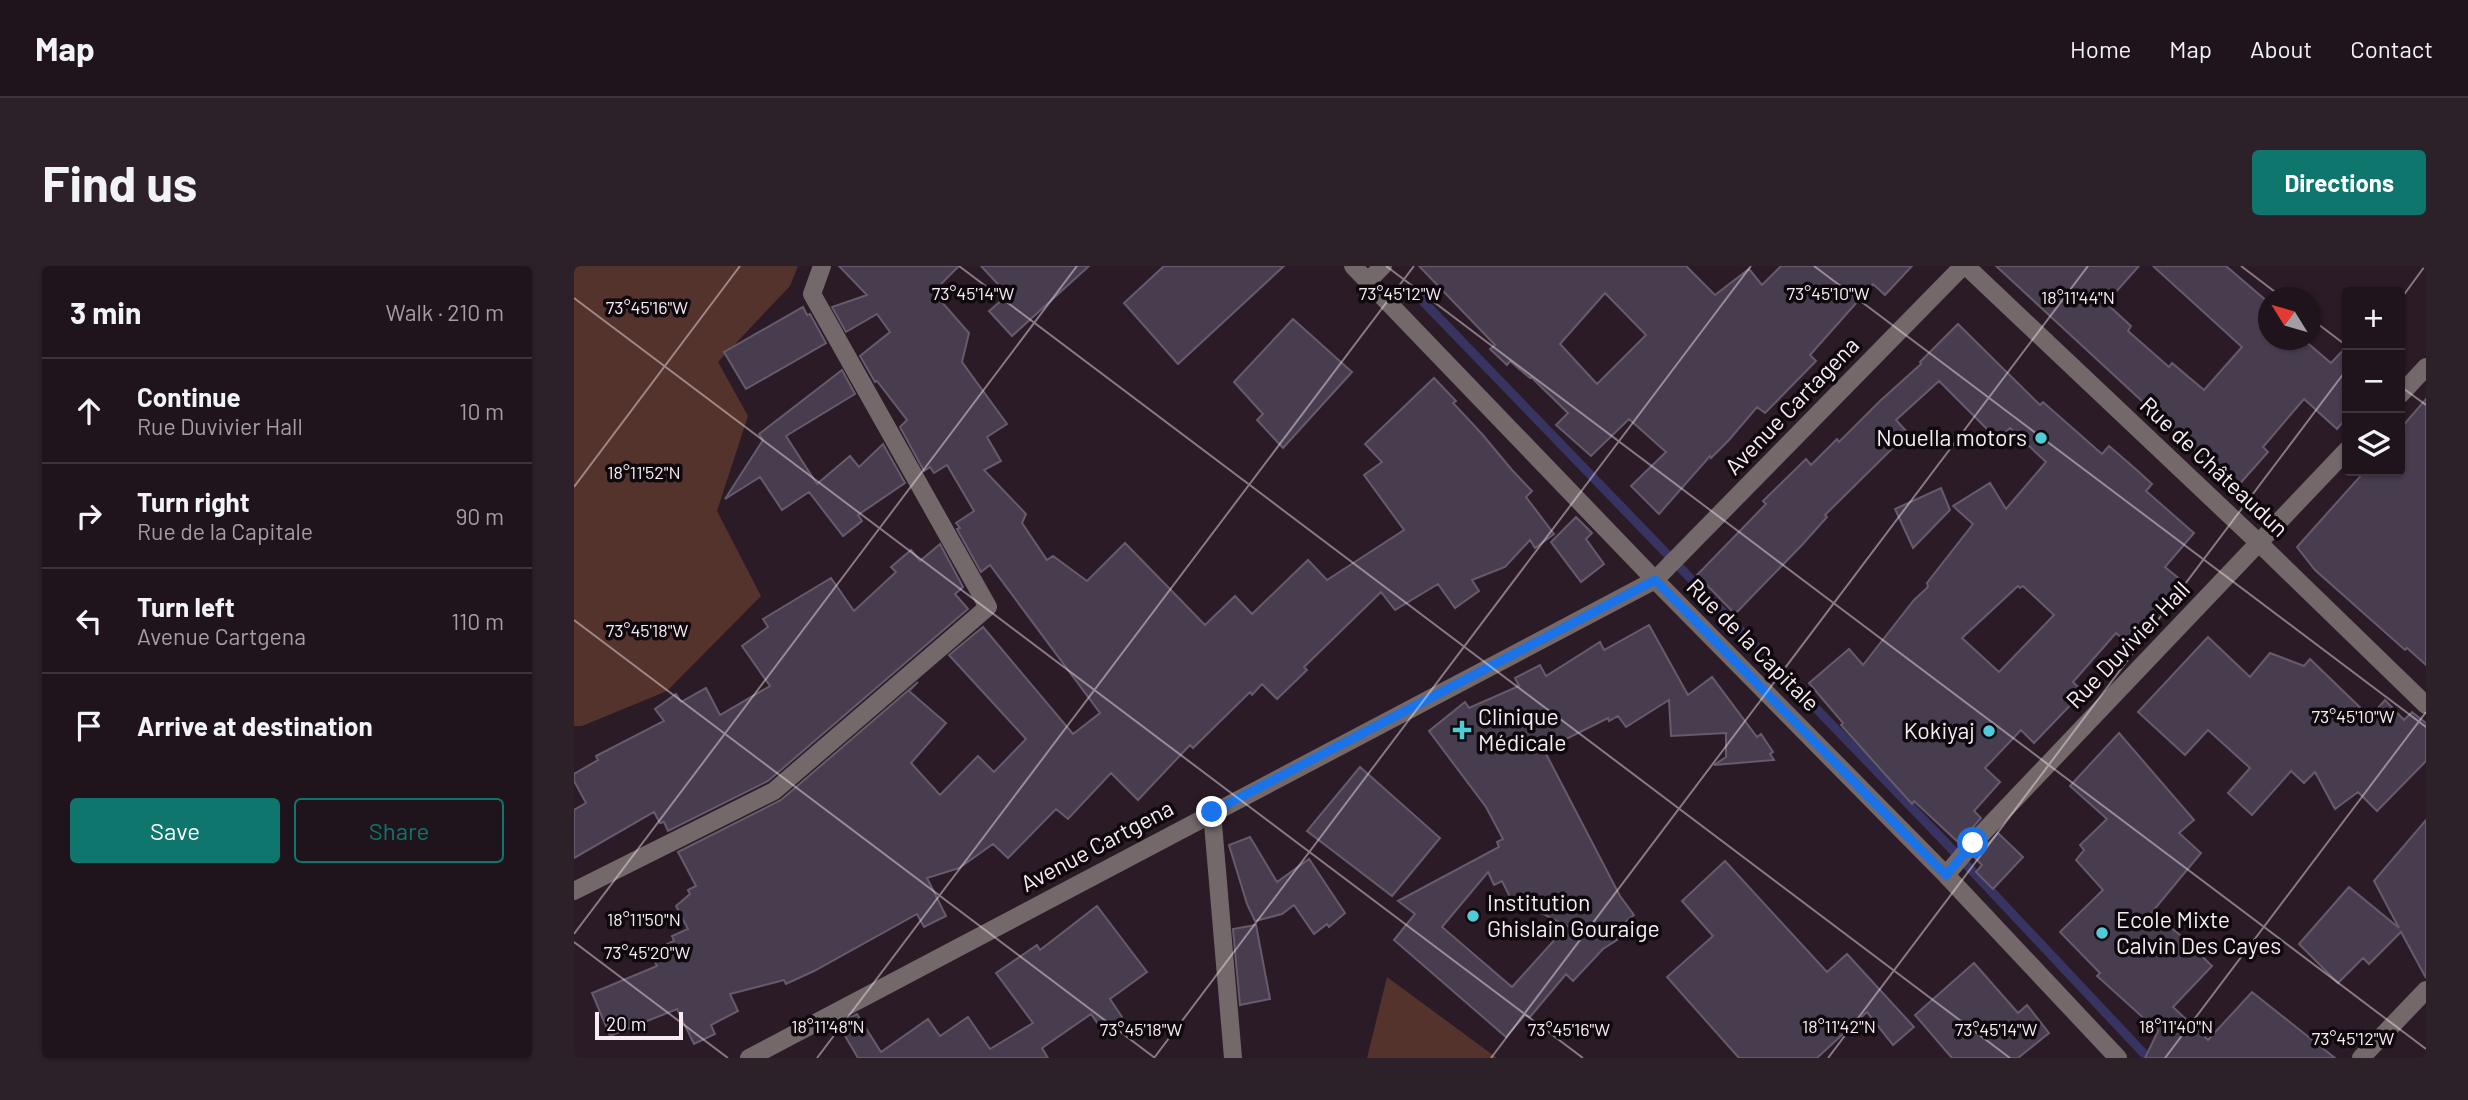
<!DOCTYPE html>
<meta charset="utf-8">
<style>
body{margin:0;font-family:Barlow,sans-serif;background:#2d2129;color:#f1f3f6}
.controls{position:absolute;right:21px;top:21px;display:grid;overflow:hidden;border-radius:7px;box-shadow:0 2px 5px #0004}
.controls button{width:63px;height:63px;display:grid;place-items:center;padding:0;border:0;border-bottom:2px solid #3d333b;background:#20141c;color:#f1f3f6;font:35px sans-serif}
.compass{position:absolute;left:1684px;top:21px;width:63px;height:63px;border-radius:50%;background:#20141c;box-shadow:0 2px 5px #0004;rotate:307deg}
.scale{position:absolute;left:21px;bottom:18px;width:88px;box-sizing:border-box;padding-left:7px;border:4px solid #f8ecf4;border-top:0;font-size:19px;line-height:24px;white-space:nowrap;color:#f8ecf4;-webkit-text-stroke:5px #0f080d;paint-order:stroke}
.stop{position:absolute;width:21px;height:21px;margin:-16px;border:5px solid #1a73e8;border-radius:50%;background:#fff}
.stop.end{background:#1a73e8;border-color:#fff;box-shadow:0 2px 7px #0008}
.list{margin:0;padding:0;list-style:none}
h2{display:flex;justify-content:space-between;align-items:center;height:91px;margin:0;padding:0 28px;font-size:30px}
h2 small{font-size:23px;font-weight:400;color:#a29ea3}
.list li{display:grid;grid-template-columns:46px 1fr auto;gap:21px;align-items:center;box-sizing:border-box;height:105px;padding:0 28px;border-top:2px solid #3d333b}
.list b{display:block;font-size:26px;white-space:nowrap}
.list p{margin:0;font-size:23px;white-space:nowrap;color:#a29ea3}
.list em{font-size:23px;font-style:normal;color:#a29ea3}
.actions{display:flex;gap:14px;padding:21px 28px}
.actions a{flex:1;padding:16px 0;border:2px solid #0f766e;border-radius:7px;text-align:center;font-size:24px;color:#0f766e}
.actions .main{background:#0f766e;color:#fff}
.icon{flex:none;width:38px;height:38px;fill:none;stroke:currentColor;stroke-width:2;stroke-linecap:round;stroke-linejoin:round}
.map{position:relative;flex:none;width:1852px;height:792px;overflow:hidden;border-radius:7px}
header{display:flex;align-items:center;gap:42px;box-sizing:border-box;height:98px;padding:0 35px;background:#20141c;border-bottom:2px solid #3d333b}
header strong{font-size:33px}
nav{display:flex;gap:38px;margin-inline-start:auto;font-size:24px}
.intro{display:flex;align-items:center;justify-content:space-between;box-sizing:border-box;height:168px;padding:0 42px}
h1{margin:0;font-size:49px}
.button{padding:18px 32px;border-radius:7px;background:#0f766e;color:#fff;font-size:24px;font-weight:700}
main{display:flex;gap:42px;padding:0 42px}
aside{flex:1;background:#20141c;border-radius:7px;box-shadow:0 2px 5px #0004}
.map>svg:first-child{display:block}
</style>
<header>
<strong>Map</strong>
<nav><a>Home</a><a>Map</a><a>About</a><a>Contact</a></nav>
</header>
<div class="intro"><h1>Find us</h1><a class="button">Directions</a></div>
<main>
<aside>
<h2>3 min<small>Walk · 210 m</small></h2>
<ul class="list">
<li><svg class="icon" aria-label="ahead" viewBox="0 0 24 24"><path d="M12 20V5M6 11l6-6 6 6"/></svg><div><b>Continue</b><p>Rue Duvivier Hall</p></div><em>10 m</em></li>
<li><svg class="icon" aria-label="right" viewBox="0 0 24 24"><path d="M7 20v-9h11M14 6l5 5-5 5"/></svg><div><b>Turn right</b><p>Rue de la Capitale</p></div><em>90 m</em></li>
<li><svg class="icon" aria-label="left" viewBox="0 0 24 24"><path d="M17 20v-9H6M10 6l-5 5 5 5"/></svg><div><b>Turn left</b><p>Avenue Cartgena</p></div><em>110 m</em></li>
<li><svg class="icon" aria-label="arrive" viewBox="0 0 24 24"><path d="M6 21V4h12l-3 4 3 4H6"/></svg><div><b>Arrive at destination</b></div></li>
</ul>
<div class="actions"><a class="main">Save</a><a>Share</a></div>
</aside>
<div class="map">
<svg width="1852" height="792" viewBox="0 0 1852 792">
<rect width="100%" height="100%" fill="#2b1b26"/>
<!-- green -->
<path fill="#54332d" d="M 0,0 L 224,0 L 216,20 L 144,96 L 174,150 L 143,245 L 187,330 L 93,425 L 8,460 L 0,460 Z
M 813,711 L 923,792 L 793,792 Z"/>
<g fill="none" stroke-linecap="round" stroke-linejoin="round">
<!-- stream -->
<path stroke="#383461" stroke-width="9" d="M 840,26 L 1371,576 L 1574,792"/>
</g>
<!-- building -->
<path fill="#473d4e" stroke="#665b6d" stroke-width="2" fill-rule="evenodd" d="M 265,0 L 385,0 L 359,26 L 395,67 L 388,96 L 433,158 L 413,171 L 427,195 L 410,204 L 452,248 L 448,257 L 473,294 L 479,290 L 513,315 L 551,277 L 631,359 L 661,330 L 678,348 L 734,294 L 753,314 L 830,264 L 790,209 L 808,196 L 791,178 L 860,112 L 882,135 L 879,137 L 908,168 L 938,204 L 958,225 L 952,231 L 980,268 L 961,282 L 956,274 L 931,301 L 898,314 L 905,325 L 881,342 L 864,318 L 821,344 L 807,326 L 730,401 L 733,404 L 703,433 L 688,418 L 678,429 L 676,426 L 619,482 L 616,479 L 564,534 L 537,507 L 494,553 L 482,543 L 434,592 L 419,578 L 385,602 L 353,612 L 372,650 L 350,661 L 343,648 L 240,705 L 212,718 L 210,714 L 156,728 L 164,745 L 137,759 L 141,768 L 120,778 L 103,743 L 36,770 L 18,727 L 83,700 L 76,686 L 100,675 L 98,670 L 114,663 L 102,640 L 116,628 L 114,624 L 122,620 L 104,586 L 207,534 L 344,416 L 335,425 L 372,457 L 337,497 L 366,529 L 404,490 L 420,506 L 452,473 L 375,389 L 409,361 L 499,468 L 526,447 L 416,299 L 407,306 L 383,263 L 386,262 L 382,257 L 400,245 L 373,199 L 360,207 L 356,201 L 350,205 L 326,161 L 333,154 L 303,115 L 301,116 L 286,90 L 316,66 L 303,48 L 272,66 L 258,41 L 293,29 Z
M 407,0 L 515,0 L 438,70 L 415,45 L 434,29 Z
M 590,0 L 710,0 L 604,98 L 550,37 Z
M 845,0 L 1112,0 L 1141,29 L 1175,3 L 1188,19 L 1207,0 L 1338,0 L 1311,29 L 1299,18 L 1236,89 L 1242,95 L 1191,147 L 1183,141 L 1155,174 L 1137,192 L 1136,190 L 1085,248 L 1057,220 L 1092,186 L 1055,153 L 1017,190 L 982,159 L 994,147 L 957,111 L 956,112 L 936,95 L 933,99 L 916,83 L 921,79 ZM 1031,27 L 1072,69 L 1023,118 L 986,78 Z
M 1422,0 L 1565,0 L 1532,37 L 1557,60 L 1554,65 L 1595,101 L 1598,97 L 1630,124 L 1668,81 L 1579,0 L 1652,0 L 1695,37 L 1695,74 L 1730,74 L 1757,97 L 1773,80 L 1773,151 L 1763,163 L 1730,133 L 1689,181 L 1694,186 L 1662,222 Z
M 229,41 L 233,49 L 236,48 L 252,77 L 172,123 L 150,86 Z
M 719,53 L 778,106 L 709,182 L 683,154 L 689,148 L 660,116 Z
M 1384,58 L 1466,139 L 1469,136 L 1528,188 L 1535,180 L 1565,206 L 1578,218 L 1572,225 L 1620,267 L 1591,301 L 1608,315 L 1598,329 L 1552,376 L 1542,367 L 1499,416 L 1509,426 L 1460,477 L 1447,464 L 1411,502 L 1426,516 L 1400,545 L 1407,552 L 1385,577 L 1340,535 L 1338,538 L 1319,517 L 1267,459 L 1269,457 L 1235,417 L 1275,383 L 1289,399 L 1340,334 L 1354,321 L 1353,317 L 1399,258 L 1379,240 L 1416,217 L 1432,243 L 1472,196 L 1436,162 L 1424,174 L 1365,115 L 1322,154 L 1334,167 L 1251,249 L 1253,251 L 1228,279 L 1161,348 L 1123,309 L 1192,238 L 1189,235 L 1232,193 L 1237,199 L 1263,173 L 1265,176 L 1306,135 L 1347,98 L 1346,96 ZM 1444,320 L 1446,322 L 1449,320 L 1480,349 L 1425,406 L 1388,372 Z
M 268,104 L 281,128 L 212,170 L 243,218 L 276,190 L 285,201 L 309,178 L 331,217 L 284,249 L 288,255 L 269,270 L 235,226 L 208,244 L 186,211 L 151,233 L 189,174 L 185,168 Z
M 1852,133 L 1852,399 L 1833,382 L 1831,384 L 1741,304 L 1723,281 L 1791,205 L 1826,205 L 1826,163 Z
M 1367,222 L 1376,244 L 1339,282 L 1321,243 Z
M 1002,251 L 1018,267 L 1012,273 L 1030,298 L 1007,316 L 977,276 Z
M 366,278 L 389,321 L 381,328 L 394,343 L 194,515 L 94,565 L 90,556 L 86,557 L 80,546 L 0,592 L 0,544 L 12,537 L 0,515 L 0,508 L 24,494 L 22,490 L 90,455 L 81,443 L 102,428 L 107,436 L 132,422 L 146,449 L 196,420 L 168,380 L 194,361 L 189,353 L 257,312 L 280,345 L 322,306 L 317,301 L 337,284 L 346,295 Z
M 1075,359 L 1114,429 L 1138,411 L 1183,471 L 1187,468 L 1199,486 L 1196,488 L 1200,494 L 1140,499 L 1152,491 L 1152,467 L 1097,470 L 1095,434 L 1052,461 L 1044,450 L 1035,455 L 1034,452 L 970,484 L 1046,630 L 1060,649 L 1038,667 L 1043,674 L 1029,683 L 999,715 L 992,708 L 956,751 L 951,749 L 932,771 L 820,674 L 841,648 L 824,635 L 925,581 L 923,576 L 929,573 L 912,541 L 855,465 L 891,436 L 895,442 L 945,420 L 941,412 L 966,399 L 972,410 L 1026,376 L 1030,384 ZM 914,606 L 920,619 L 928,615 L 936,631 L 993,660 L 938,721 L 868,661 Z
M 1634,371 L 1676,411 L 1696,387 L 1730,400 L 1736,393 L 1796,451 L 1811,434 L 1830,454 L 1838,446 L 1852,457 L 1852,495 L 1803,545 L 1784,526 L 1761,543 L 1741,506 L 1730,517 L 1717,505 L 1678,549 L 1654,527 L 1676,502 L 1634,464 L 1611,489 L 1564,446 Z
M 1545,467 L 1620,554 L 1605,567 L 1627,587 L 1578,646 L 1606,669 L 1638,700 L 1599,741 L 1634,774 L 1678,726 L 1761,792 L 1571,792 L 1584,765 L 1523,710 L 1526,707 L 1486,666 L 1529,624 L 1502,594 L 1510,584 L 1506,579 L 1533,553 L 1496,520 Z
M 786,501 L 866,572 L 818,630 L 733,565 Z
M 1852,554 L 1852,712 L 1827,666 L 1795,698 L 1789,692 L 1764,717 L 1725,678 L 1775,621 L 1825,662 L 1800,615 Z
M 1424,567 L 1449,591 L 1419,623 L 1402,606 L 1408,599 L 1401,592 Z
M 676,571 L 703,616 L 735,593 L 771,647 L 755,661 L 753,658 L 740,668 L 720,639 L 708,648 L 681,655 L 673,638 L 655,579 Z
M 1151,595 L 1253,706 L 1273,688 L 1340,761 L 1319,779 L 1293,746 L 1243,792 L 1165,792 L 1093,711 L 1139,670 L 1108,635 Z
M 523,640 L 573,706 L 536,733 L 548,751 L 529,765 L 517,748 L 468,782 L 474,792 L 284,792 L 264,758 L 283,748 L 307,786 L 354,753 L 366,770 L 394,751 L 416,783 L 459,757 L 422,707 L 463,679 L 466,684 Z
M 682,659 L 696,733 L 666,739 L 659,663 Z
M 1400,697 L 1444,747 L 1453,739 L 1475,767 L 1444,792 L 1378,792 L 1341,749 Z"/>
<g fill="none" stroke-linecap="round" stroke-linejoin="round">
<!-- minor -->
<path stroke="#73686a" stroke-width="18" d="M 779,0 L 1081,314 L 1372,609 L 1544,792
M 1392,0 L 1685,277 L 1852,439
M 794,15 L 809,0
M 1826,129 L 1852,101
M 638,546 L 659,792
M 1372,609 L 1399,577 L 1773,184
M 0,625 L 200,525 L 414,341 L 238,28 L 248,0
M 175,792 L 1081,314 L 1389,0
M 1787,792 L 1852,724"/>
</g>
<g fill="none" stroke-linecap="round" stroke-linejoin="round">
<!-- route -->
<path stroke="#1a73e8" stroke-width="9" d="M 638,546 L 1081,314 L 1372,609 L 1399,577"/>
</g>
<!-- ticks -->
<path fill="none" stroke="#f8ecf4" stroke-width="2" stroke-opacity="0.45" d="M 385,0 L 1436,792M 812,0 L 1852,783M 1240,0 L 1852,461M 1667,0 L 1709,32M 0,32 L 1009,792M 1826,34 L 1851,0M 1736,52 L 1773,80M 1826,120 L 1852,139M 0,221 L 166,0M 0,354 L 581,792M 0,668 L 503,0M 0,676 L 154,792M 243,792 L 840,0M 580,792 L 1177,0M 917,792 L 1514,0M 1254,792 L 1773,103M 1591,792 L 1852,446"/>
<!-- markers -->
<g fill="#52cbd9" stroke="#0f080d" stroke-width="2.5">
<circle cx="1467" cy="172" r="7"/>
<path d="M884.5 453.5h7v7h7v7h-7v7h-7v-7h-7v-7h7z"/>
<circle cx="1415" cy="465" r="7"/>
<circle cx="899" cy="650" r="7"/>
<circle cx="1528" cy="667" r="7"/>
</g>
<g text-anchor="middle" stroke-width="7" stroke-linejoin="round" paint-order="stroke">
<!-- street labels -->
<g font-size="23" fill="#f8ecf4" stroke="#0f080d">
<text transform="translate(1218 140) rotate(-46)" y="8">Avenue Cartagena</text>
<text transform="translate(1640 201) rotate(43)" y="8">Rue de Châteaudun</text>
<text transform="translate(1179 379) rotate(45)" y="8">Rue de la Capitale</text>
<text transform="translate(1554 379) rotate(-46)" y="8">Rue Duvivier Hall</text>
<text transform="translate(523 580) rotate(-28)" y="8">Avenue Cartgena</text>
</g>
<!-- poi labels -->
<g font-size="23" fill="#f8ecf4" stroke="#0f080d" text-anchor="start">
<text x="1453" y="180" text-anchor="end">Nouella motors</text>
<text x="904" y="459">Clinique<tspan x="904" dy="26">Médicale</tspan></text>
<text x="1401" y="473" text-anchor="end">Kokiyaj</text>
<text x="913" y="645">Institution<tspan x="913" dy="26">Ghislain Gouraige</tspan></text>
<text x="1542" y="662">Ecole Mixte<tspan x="1542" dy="26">Calvin Des Cayes</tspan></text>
</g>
</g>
<g font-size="18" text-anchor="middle" fill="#f8ecf4" stroke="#0f080d" stroke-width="7" stroke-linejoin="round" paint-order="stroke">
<text x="399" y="34">73°45'14"W</text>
<text x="826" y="34">73°45'12"W</text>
<text x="1254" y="34">73°45'10"W</text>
<text x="1504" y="38">18°11'44"N</text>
<text x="73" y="48">73°45'16"W</text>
<text x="70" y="213">18°11'52"N</text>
<text x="73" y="371">73°45'18"W</text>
<text x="1779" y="457">73°45'10"W</text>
<text x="70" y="660">18°11'50"N</text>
<text x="73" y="693">73°45'20"W</text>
<text x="254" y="767">18°11'48"N</text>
<text x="1265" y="767">18°11'42"N</text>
<text x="1602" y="767">18°11'40"N</text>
<text x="567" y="770">73°45'18"W</text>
<text x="995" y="770">73°45'16"W</text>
<text x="1422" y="770">73°45'14"W</text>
<text x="1779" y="779">73°45'12"W</text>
</g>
</svg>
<div class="controls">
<button>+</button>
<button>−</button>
<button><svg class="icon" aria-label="layers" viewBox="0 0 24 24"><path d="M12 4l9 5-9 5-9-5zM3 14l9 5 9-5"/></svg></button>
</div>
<svg class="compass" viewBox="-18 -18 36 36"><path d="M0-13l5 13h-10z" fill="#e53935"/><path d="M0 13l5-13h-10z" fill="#a29ea3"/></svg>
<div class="scale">20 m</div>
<div class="stop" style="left:1399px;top:577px"></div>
<div class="stop end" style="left:638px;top:546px"></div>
</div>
</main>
